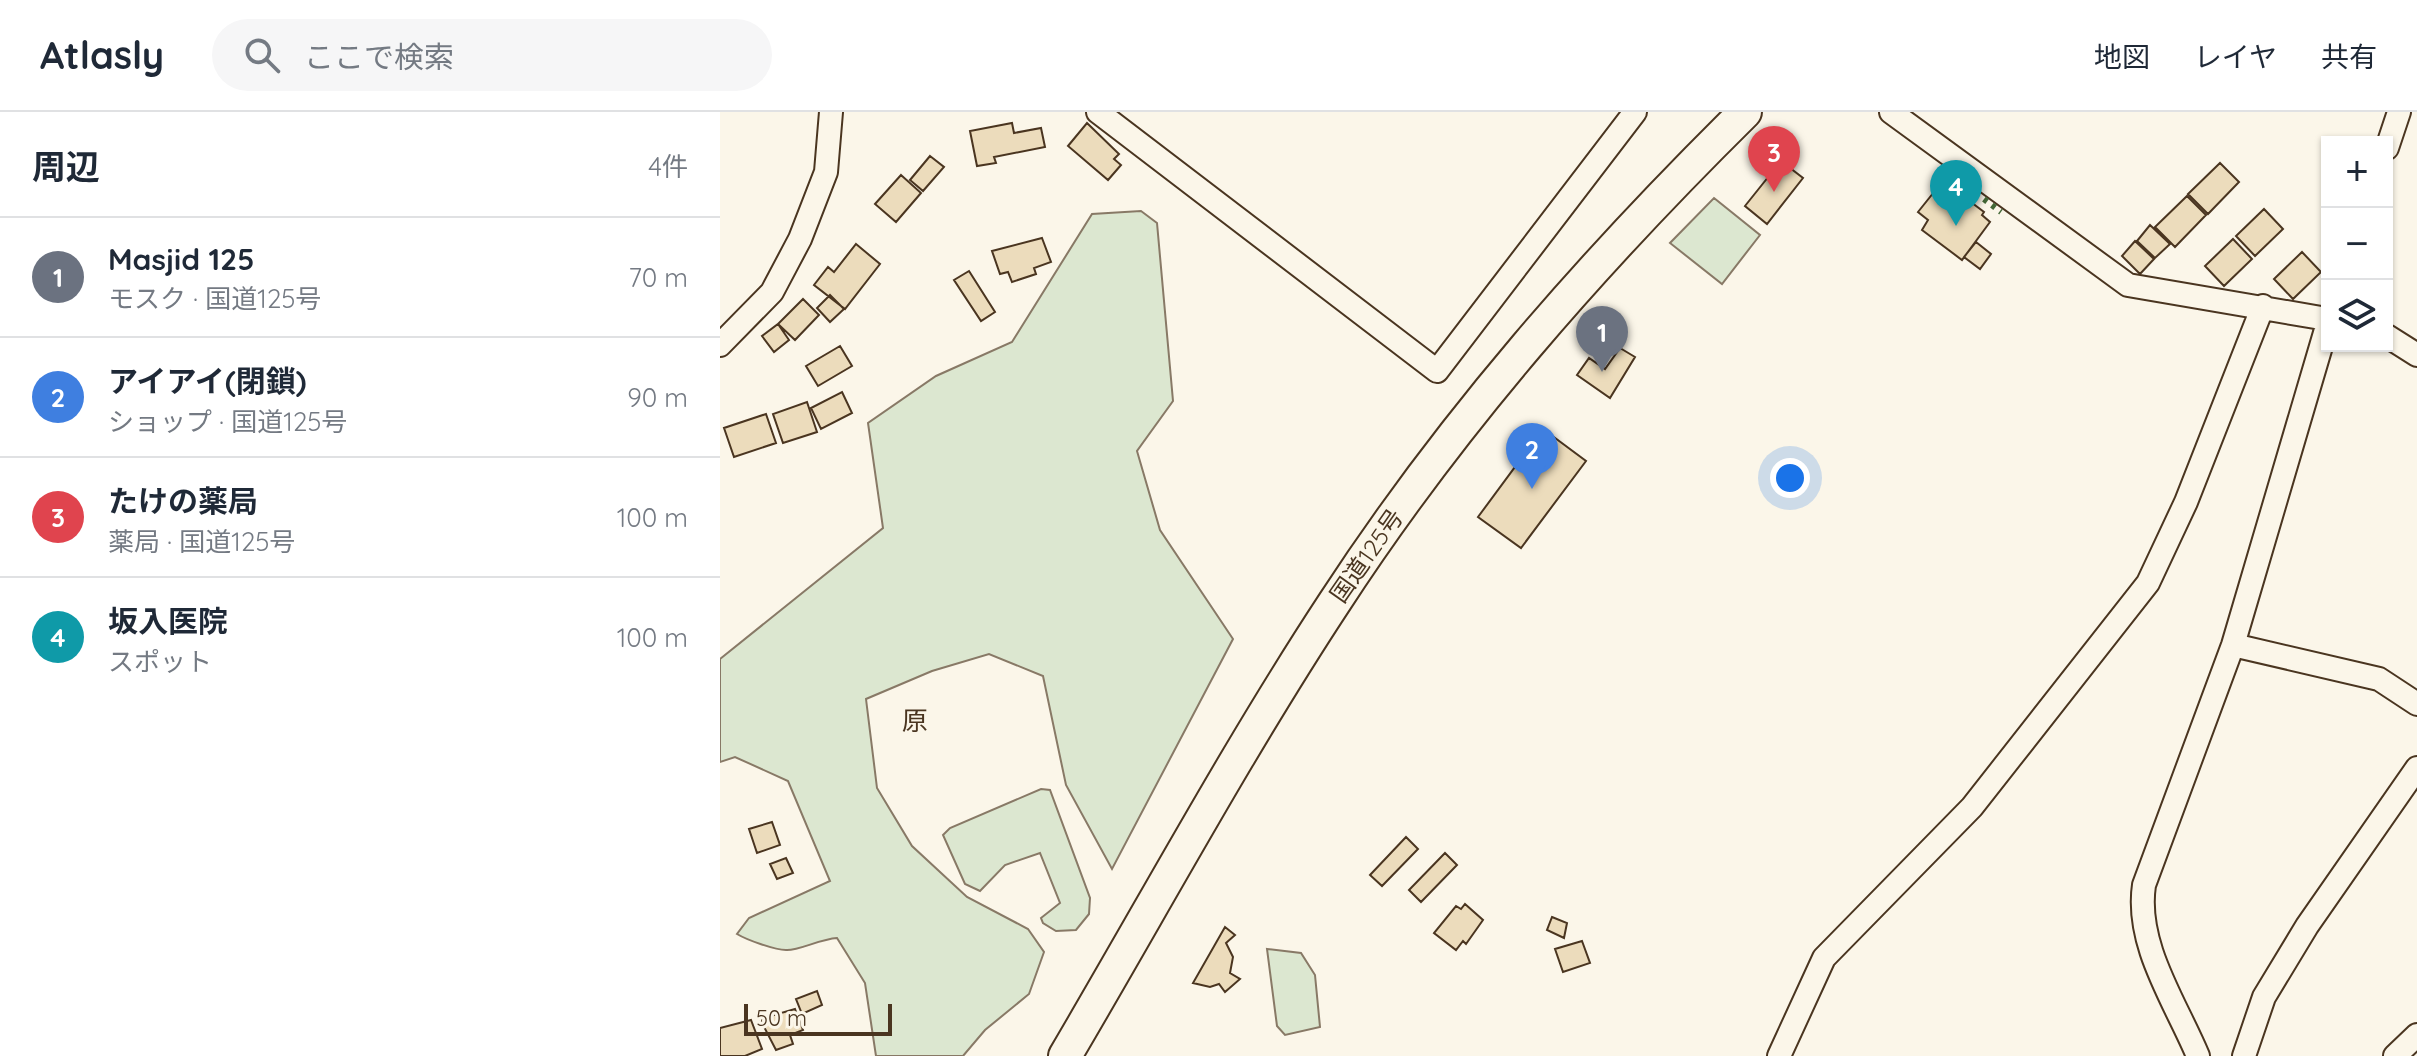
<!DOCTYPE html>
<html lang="ja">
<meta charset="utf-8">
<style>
body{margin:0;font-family:Quicksand,"Noto Sans JP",sans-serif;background:#f6f6f7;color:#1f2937}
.controls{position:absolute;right:24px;top:24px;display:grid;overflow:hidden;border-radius:0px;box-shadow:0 2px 6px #0004}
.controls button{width:72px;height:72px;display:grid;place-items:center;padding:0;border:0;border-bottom:2px solid #e0e1e3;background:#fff;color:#1f2937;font:40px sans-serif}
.scale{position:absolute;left:24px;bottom:20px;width:148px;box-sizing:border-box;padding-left:8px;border:4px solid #4a3520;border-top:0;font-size:22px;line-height:28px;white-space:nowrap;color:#4a3520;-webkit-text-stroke:6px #fbf6e9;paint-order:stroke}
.you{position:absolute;left:1070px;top:366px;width:28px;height:28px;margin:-20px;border:6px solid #fff;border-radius:50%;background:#1a73e8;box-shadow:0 0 0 12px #1a73e833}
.badge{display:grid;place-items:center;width:52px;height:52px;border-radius:50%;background:#2563eb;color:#fff;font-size:26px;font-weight:700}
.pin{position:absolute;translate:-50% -66px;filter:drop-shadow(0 2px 4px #0008)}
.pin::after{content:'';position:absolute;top:42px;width:28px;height:24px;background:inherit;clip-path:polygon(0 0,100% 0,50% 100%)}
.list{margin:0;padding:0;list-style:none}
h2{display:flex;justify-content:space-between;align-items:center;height:104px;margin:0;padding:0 32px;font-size:34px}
h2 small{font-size:26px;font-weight:400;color:#747a83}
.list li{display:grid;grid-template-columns:52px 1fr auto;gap:24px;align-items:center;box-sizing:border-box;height:120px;padding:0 32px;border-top:2px solid #e0e1e3}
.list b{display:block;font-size:30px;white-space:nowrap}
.list p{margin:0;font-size:26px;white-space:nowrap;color:#747a83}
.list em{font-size:26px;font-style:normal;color:#747a83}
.icon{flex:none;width:44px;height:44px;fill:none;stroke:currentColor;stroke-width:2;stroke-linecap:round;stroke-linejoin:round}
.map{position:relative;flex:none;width:1697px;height:944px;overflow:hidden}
header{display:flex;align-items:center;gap:48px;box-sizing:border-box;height:112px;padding:0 40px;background:#fff;border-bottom:2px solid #e0e1e3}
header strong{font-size:38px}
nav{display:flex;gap:44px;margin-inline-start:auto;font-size:28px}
.search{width:560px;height:72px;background:#f6f6f7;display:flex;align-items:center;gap:20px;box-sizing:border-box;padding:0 28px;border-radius:44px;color:#747a83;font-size:30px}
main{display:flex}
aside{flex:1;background:#fff}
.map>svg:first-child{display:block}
</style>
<header>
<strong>Atlasly</strong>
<div class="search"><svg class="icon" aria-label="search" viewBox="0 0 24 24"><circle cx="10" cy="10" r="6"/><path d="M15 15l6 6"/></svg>ここで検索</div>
<nav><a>地図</a><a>レイヤ</a><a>共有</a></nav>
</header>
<main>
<aside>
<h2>周辺<small>4件</small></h2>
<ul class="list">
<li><span class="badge" style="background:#6b7280">1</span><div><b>Masjid 125</b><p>モスク · 国道125号</p></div><em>70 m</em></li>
<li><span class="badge" style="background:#3f7fe0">2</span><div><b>アイアイ(閉鎖)</b><p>ショップ · 国道125号</p></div><em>90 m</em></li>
<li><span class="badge" style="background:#e0444e">3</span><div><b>たけの薬局</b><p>薬局 · 国道125号</p></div><em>100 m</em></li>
<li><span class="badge" style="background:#0f9aa8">4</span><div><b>坂入医院</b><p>スポット</p></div><em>100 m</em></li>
</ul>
</aside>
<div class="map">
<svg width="1697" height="944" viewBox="0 0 1697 944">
<rect width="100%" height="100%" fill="#fbf6e9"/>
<!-- green -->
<path fill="#dce7d0" stroke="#887966" stroke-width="2" d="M 994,86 L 1040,123 L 1002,172 L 950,131 Z
M 421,99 L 437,111 L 453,289 L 417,339 L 440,418 L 513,527 L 392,757 L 346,673 L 323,564 L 269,542 L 212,559 L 146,587 L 157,676 L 192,734 L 247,785 L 308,817 L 324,840 L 309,882 L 265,918 L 243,944 L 156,944 L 145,871 L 117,826 C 100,827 78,839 66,838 C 55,838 27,828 17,822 L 29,806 L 110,769 L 68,669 L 15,645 L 0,650 L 0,547 L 163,416 L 148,311 L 216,264 L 292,230 L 372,102 Z
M 321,677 L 330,678 L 370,786 L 369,802 L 356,818 L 336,819 L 323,811 L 321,806 L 340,791 L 320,741 L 285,753 L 260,779 L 245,772 L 223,723 L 230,716 Z
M 547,837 L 581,841 L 595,863 L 600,915 L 565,923 L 557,914 Z"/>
<!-- building -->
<path fill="#ecdcbc" stroke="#4a3520" stroke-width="2" d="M 292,11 L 294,21 L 321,16 L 325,35 L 274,45 L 276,51 L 257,54 L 250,19 Z
M 367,11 L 399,42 L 394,47 L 401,53 L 388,68 L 348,34 Z
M 210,44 L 224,55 L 203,79 L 190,68 Z
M 1061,49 L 1083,66 L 1047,112 L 1025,94 Z
M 1500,51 L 1519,70 L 1488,102 L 1468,82 Z
M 181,63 L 201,81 L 176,110 L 155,92 Z
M 1231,75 L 1264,100 L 1262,103 L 1270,110 L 1242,148 L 1202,118 L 1208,108 L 1198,100 L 1214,80 L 1223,86 Z
M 1467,84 L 1486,103 L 1455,135 L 1435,115 Z
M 1544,97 L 1563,117 L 1535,144 L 1516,124 Z
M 1430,113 L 1450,132 L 1435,146 L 1417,129 Z
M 322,126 L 331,150 L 314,156 L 316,162 L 292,170 L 288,160 L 280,162 L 272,139 Z
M 1513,127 L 1532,147 L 1504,174 L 1485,154 Z
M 1415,129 L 1434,147 L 1420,162 L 1402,144 Z
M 1256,130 L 1271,142 L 1260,157 L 1244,145 Z
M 136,132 L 160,152 L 125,197 L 94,173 L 108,155 L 114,160 Z
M 1582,140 L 1601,160 L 1573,187 L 1554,167 Z
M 249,159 L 275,200 L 261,209 L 234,168 Z
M 110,183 L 124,197 L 110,210 L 97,196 Z
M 83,187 L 99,203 L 75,228 L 58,212 Z
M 58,212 L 69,228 L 54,240 L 42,224 Z
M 120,234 L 132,254 L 98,274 L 86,254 Z
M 900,236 L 915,245 L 890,286 L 857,263 L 869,246 L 885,257 Z
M 122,280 L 132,301 L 101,317 L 91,296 Z
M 87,290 L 97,320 L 63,331 L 53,302 Z
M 46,302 L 56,331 L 14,345 L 4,316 Z
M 823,317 L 866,349 L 801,436 L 758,405 Z
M 52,710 L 60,733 L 37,741 L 29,717 Z
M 686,725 L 698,737 L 662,774 L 650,763 Z
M 725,741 L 737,753 L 701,790 L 689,778 Z
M 66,746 L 73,761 L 57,767 L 50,752 Z
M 745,792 L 763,808 L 746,832 L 743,829 L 736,838 L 714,821 L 736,794 L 741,797 Z
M 832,805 L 847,811 L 844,826 L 827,818 Z
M 505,815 L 515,823 L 506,831 L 513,845 L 510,861 L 520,867 L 505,880 L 499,872 L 490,875 L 473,871 Z
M 862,829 L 870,851 L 843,860 L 835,837 Z
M 97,879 L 102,893 L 82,902 L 76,887 Z
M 75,897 L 83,918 L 70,923 L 73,932 L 56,938 L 40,907 Z
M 31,908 L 42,937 L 25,944 L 0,944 L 0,916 Z"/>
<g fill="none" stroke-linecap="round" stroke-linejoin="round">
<!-- minor casing -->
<g stroke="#4a3520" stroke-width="26">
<path id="minor" d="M 378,0 L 717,259 L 915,0
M 1171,0 L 1408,173 L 1607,207
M 1667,36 L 1679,0
M 1667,224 L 1697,243
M 0,233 L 52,180 L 80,127 L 106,60 L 111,0
M 1513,533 L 1659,567 L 1697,592
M 1059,944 L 1104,846 L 1252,695 L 1428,471 L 1466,390 L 1543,194
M 1478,944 C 1456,891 1415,833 1424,773 L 1513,533 L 1607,214
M 1524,944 L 1544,885 L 1587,814 L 1697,656
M 1675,944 L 1697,923"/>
</g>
<!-- highway casing -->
<g stroke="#4a3520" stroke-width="36">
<path id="highway" d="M 345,944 C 434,793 518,637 614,491 C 731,311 873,150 1025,0"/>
</g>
<!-- minor -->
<use href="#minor" stroke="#fbf6e9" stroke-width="22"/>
<!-- highway -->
<use href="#highway" stroke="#fbf6e9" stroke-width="32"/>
<!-- hedge -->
<path stroke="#436837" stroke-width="6" stroke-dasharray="4 6" stroke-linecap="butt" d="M 1232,63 L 1281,100"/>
</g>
<g text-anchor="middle" stroke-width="6" stroke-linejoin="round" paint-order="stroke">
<!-- street labels -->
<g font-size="24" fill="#4a3520" stroke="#fbf6e9">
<text transform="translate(647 444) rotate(-55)" y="8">国道125号</text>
</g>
<!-- neighbourhood labels -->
<g font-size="26" fill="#4a3520" stroke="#fbf6e9">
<text x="195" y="618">原</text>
</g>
</g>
</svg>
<div class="controls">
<button>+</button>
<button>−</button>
<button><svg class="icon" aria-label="layers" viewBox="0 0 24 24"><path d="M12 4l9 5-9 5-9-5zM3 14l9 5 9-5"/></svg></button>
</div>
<div class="scale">50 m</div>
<div class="you"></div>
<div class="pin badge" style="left:882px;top:260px;background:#6b7280">1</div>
<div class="pin badge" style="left:812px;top:377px;background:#3f7fe0">2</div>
<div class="pin badge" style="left:1054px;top:80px;background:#e0444e">3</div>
<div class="pin badge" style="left:1236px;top:114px;background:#0f9aa8">4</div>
</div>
</main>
